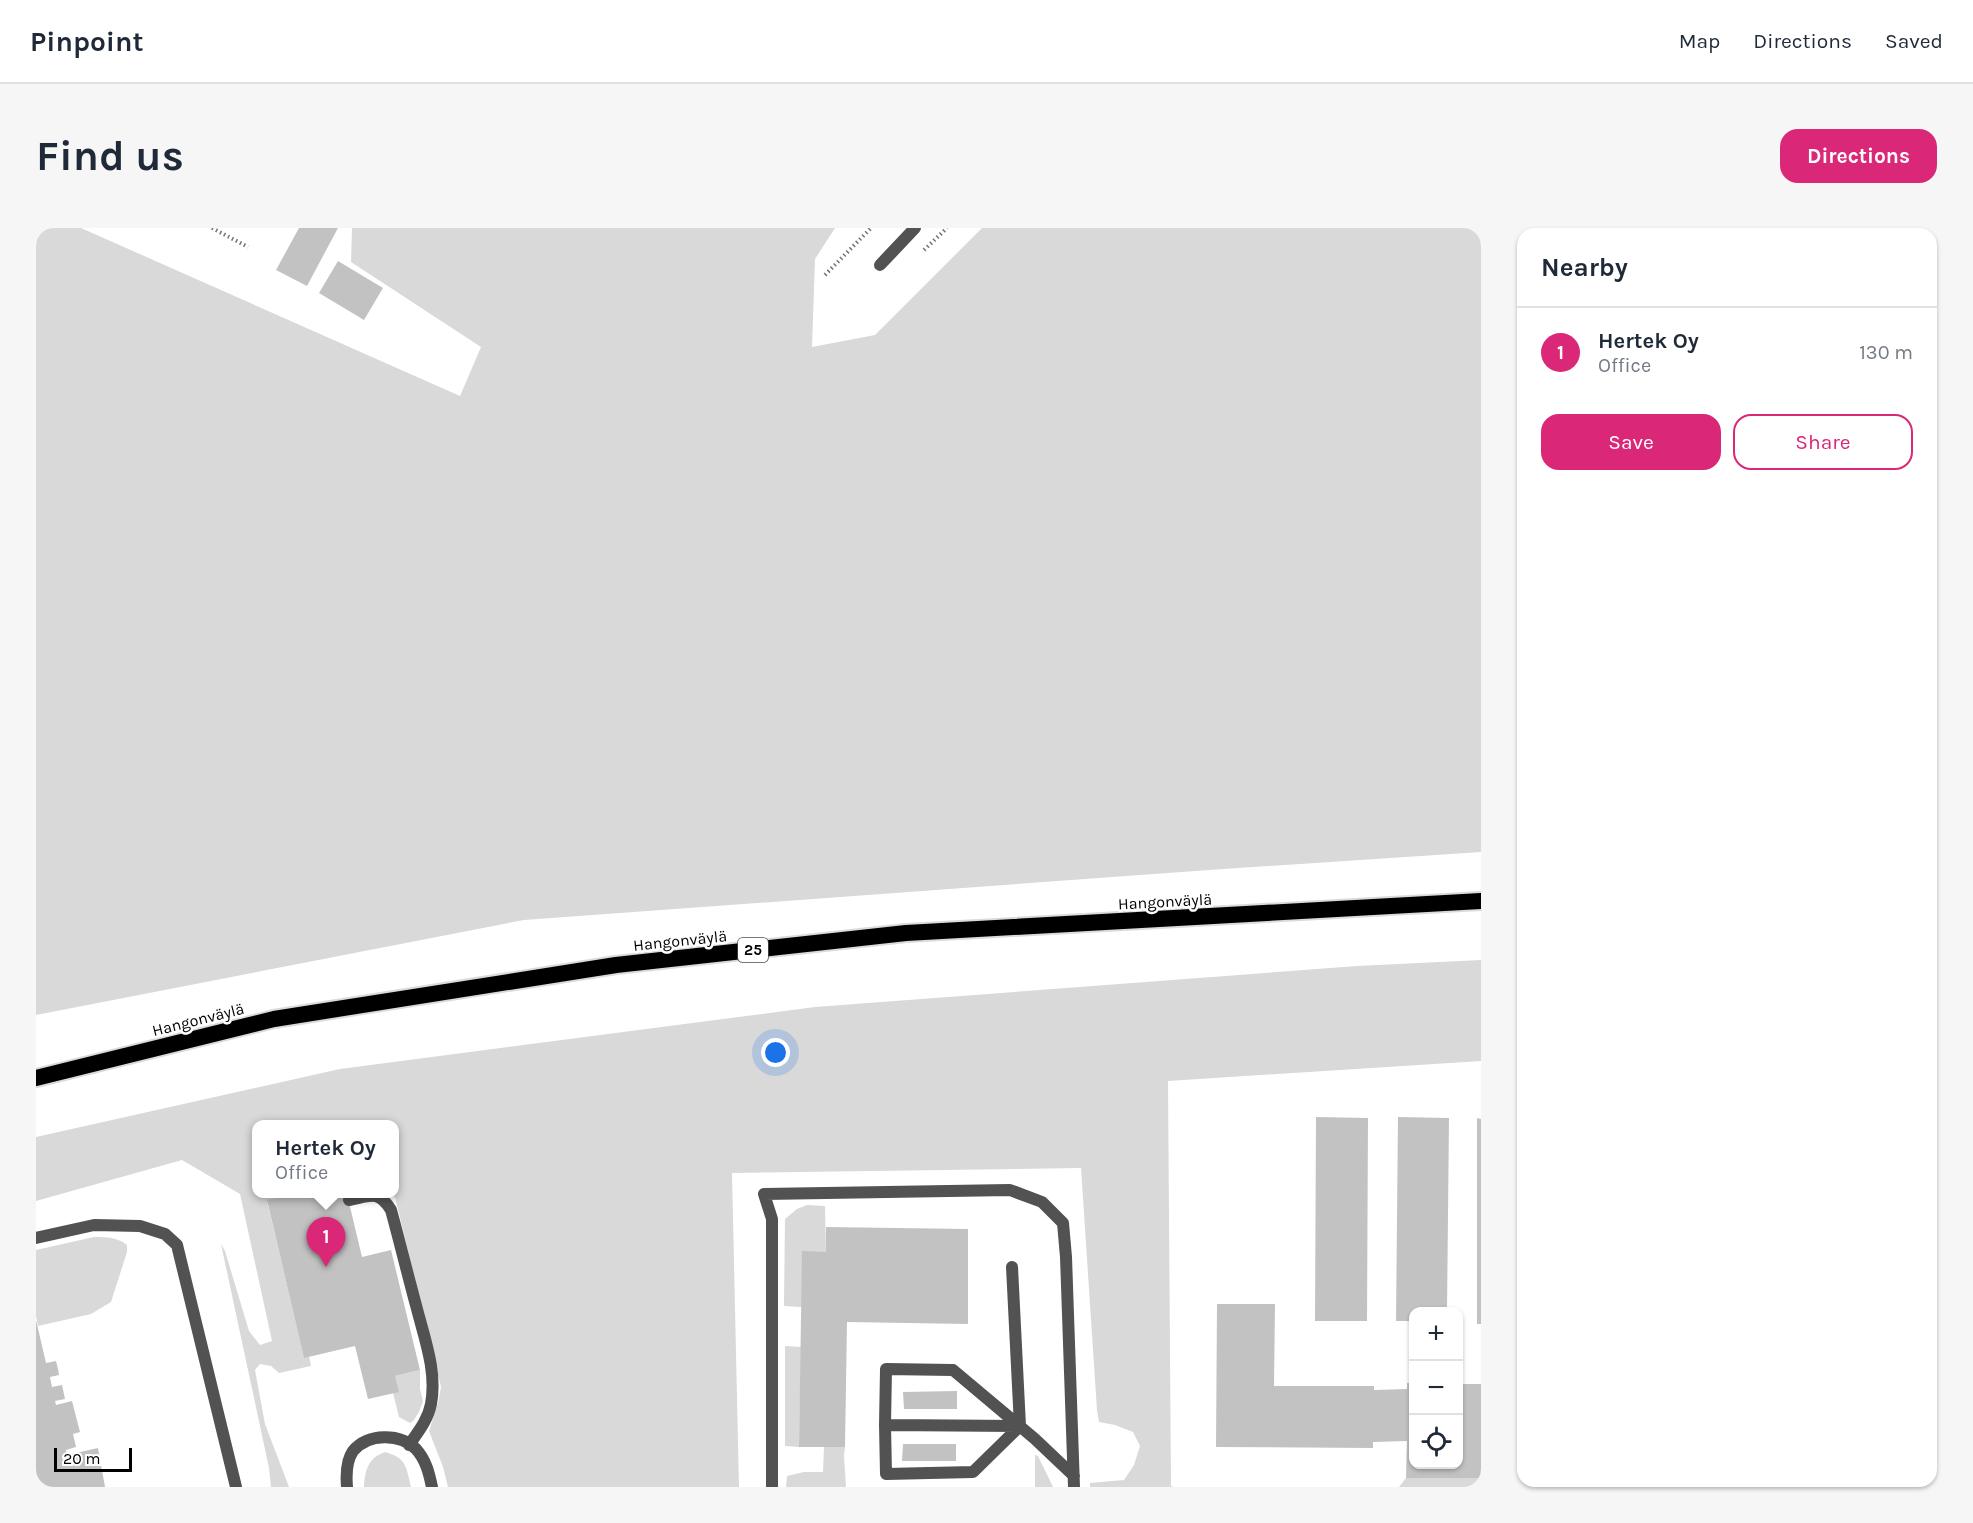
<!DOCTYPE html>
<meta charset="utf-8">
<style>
body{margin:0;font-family:Karla,sans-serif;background:#f6f6f7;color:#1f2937}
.controls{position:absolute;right:18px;bottom:18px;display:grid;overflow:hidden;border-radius:12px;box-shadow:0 2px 4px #0004}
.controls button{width:54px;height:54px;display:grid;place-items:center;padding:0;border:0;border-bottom:2px solid #e0e1e3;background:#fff;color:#1f2937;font:30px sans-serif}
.scale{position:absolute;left:18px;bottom:15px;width:78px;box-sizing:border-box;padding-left:6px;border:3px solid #000;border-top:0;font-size:16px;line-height:21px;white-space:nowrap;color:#000;-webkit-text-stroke:4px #fff;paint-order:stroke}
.you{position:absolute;left:740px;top:825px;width:21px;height:21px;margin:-15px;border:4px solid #fff;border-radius:50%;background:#1a73e8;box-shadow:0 0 0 9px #1a73e833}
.badge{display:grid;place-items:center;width:39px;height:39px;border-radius:50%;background:#db2777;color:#fff;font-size:20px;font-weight:700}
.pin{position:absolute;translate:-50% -50px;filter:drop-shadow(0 2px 3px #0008)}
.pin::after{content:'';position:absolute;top:32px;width:21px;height:18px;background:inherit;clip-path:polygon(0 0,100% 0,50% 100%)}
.popup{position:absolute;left:216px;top:892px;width:147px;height:78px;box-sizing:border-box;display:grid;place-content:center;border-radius:12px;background:#fff;filter:drop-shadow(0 2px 4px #0005);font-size:20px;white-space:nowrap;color:#747a83}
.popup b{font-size:22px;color:#1f2937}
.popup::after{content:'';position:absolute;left:50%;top:100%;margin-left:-12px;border:12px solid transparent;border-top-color:#fff}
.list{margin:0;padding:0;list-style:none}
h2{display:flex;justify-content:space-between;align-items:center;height:78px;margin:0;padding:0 24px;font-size:26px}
h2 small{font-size:20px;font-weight:400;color:#747a83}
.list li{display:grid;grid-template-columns:39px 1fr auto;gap:18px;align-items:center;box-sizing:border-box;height:90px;padding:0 24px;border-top:2px solid #e0e1e3}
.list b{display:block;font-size:22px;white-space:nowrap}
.list p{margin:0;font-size:20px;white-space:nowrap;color:#747a83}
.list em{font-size:20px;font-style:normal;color:#747a83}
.actions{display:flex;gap:12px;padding:18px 24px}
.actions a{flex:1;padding:14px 0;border:2px solid #db2777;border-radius:18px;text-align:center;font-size:21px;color:#db2777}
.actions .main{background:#db2777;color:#fff}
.icon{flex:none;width:33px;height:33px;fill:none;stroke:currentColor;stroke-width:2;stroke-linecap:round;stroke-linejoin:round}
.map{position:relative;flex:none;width:1445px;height:1259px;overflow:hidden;border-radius:18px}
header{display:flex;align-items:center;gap:36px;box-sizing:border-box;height:84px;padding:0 30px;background:#fff;border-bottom:2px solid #e0e1e3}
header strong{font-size:28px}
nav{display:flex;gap:33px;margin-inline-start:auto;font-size:21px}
.intro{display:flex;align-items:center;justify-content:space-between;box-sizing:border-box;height:144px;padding:0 36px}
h1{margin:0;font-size:42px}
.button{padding:15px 27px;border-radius:18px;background:#db2777;color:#fff;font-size:21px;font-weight:700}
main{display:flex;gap:36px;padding:0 36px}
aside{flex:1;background:#fff;border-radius:18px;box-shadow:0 2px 4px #0004}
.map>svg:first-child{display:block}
</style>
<header>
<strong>Pinpoint</strong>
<nav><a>Map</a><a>Directions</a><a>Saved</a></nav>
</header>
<div class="intro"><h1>Find us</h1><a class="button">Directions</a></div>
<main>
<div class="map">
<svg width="1445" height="1259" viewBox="0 0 1445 1259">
<rect width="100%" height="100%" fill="#fff"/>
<!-- green -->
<path fill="#d9d9d9" d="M 0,0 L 45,0 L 424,168 L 445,119 L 315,34 L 316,0 L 799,0 L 779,31 L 776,119 L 839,107 L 946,0 L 1445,0 L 1445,624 L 1173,642 L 488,692 L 0,787 Z
M 1445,732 L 1445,833 L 1132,853 L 1135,1258 L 1138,1259 L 1054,1259 L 1054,1255 L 1088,1252 L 1098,1237 L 1104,1218 L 1097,1204 L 1079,1197 L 1063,1194 L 1061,1182 L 1045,940 L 696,945 L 703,1259 L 412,1259 L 407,1239 L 393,1203 L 402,1175 L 405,1159 L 359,969 L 352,966 L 359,966 L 359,896 L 221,896 L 221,966 L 259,966 L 231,973 L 268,1129 L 273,1128 L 275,1138 L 243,1145 L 235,1138 L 224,1136 L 219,1142 L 229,1196 L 253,1259 L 235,1259 L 233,1240 L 185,1016 L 189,1023 L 213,1103 L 224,1117 L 236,1113 L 204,966 L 146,932 L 0,973 L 0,909 L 304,841 L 779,779 L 1321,738 Z
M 771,977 L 789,978 L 790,1024 L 765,1079 L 748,1078 L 749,991 L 761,981 Z
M 58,1009 C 70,1009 81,1009 91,1017 L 91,1024 L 75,1074 L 55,1086 L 2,1098 L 0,1088 L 0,1022 Z
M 749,1118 L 765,1119 L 763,1219 L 749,1218 Z
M 384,1142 L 384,1161 L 387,1173 L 383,1184 L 378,1192 L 374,1195 L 363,1189 L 357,1165 L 359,1148 Z
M 788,1219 L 809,1219 L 808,1228 L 810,1259 L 750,1259 L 751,1248 L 768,1244 L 787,1244 Z
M 349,1224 C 371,1230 370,1239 375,1259 L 328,1259 C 329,1242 332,1230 349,1224 Z
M 999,1227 L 1002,1228 L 1017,1259 L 999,1259 Z
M 1370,1250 L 1445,1250 L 1445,1259 L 1363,1259 Z"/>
<!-- building -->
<path fill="#c2c2c2" d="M 263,0 L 302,0 L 271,58 L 240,42 Z
M 302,33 L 347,60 L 328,92 L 283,65 Z
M 1280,889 L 1332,890 L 1331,1093 L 1279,1093 Z
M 1362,889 L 1413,890 L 1411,1084 L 1378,1084 L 1378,1093 L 1360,1093 Z
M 1441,890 L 1445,891 L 1445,1096 L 1441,1096 Z
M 259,966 L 311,966 L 326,1029 L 355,1022 L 384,1142 L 359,1148 L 363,1164 L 332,1171 L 319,1118 L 268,1130 L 231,972 Z
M 790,999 L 932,1001 L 932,1096 L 811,1094 L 809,1219 L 763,1219 L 766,1023 L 790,1024 Z
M 1181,1076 L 1239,1076 L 1238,1158 L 1338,1158 L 1338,1162 L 1371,1161 L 1371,1155 L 1378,1155 L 1378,1236 L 1422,1236 L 1422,1156 L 1445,1156 L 1445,1250 L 1370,1250 L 1371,1213 L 1337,1214 L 1337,1220 L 1180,1219 Z
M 0,1092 L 10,1135 L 20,1133 L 22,1141 L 23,1147 L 14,1149 L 16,1159 L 26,1157 L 29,1171 L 19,1173 L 20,1177 L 36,1173 L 44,1204 L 37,1206 L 40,1219 L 30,1222 L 31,1227 L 62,1220 L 69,1259 L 0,1259 Z
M 921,1163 L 921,1181 L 868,1181 L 867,1164 Z
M 867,1216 L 920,1216 L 920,1233 L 866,1233 Z"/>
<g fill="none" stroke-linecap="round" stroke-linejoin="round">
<!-- trunk casing -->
<g stroke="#dbdbdb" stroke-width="20">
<path id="trunk" d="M 0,850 L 238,791 L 580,737 L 870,705 L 1445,673"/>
</g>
<!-- path -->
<path stroke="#747474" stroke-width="4" stroke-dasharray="1.5 3" stroke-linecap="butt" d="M 176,0 L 212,19
M 888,22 L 911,0
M 789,47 L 835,0"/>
<!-- service -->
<path stroke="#525252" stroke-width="12" d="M 313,972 C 334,968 342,961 355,982 C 364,1015 372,1048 381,1081 C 389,1112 401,1144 395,1176 C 392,1192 382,1204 373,1217
M 0,1010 L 58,997 L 104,998 L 129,1006 L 141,1017 L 200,1259
M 849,1197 L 850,1246 L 937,1244 L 984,1198 L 976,1039
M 984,1198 L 849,1197 L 850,1141 L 917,1142 L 999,1211 L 1038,1248
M 311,1259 C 310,1247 310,1233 317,1223 C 332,1205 364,1205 380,1221 C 390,1232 393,1245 396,1259
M 736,1259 L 736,991 L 728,966 L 974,962 L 1006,974 L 1027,995 L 1030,1029 L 1038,1259"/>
<!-- minor -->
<path stroke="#525252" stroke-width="12" d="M 844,37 L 879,0"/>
<!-- trunk -->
<use href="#trunk" stroke="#000" stroke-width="16"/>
</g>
<g text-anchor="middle" stroke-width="5" stroke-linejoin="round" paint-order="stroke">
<!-- shield labels -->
<rect fill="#fff" stroke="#4c4c4c" stroke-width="1.5" x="702" y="710" width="30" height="24" rx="4.5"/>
<g font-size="15" font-weight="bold" fill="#000">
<text x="717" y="727">25</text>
</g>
<!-- street labels -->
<g font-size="16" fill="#000" stroke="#fff">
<text transform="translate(1129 673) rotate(-3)" y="6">Hangonväylä</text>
<text transform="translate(644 712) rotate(-6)" y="6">Hangonväylä</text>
<text transform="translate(162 791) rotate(-14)" y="6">Hangonväylä</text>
</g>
</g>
</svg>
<div class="controls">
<button>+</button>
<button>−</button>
<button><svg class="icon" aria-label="locate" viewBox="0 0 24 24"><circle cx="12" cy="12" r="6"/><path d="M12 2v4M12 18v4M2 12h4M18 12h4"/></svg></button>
</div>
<div class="scale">20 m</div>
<div class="you"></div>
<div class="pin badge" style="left:290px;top:1039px">1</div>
<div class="popup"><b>Hertek Oy</b>Office</div>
</div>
<aside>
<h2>Nearby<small></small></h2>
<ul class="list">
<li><span class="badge">1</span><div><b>Hertek Oy</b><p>Office</p></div><em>130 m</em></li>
</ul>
<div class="actions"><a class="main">Save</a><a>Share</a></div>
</aside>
</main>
